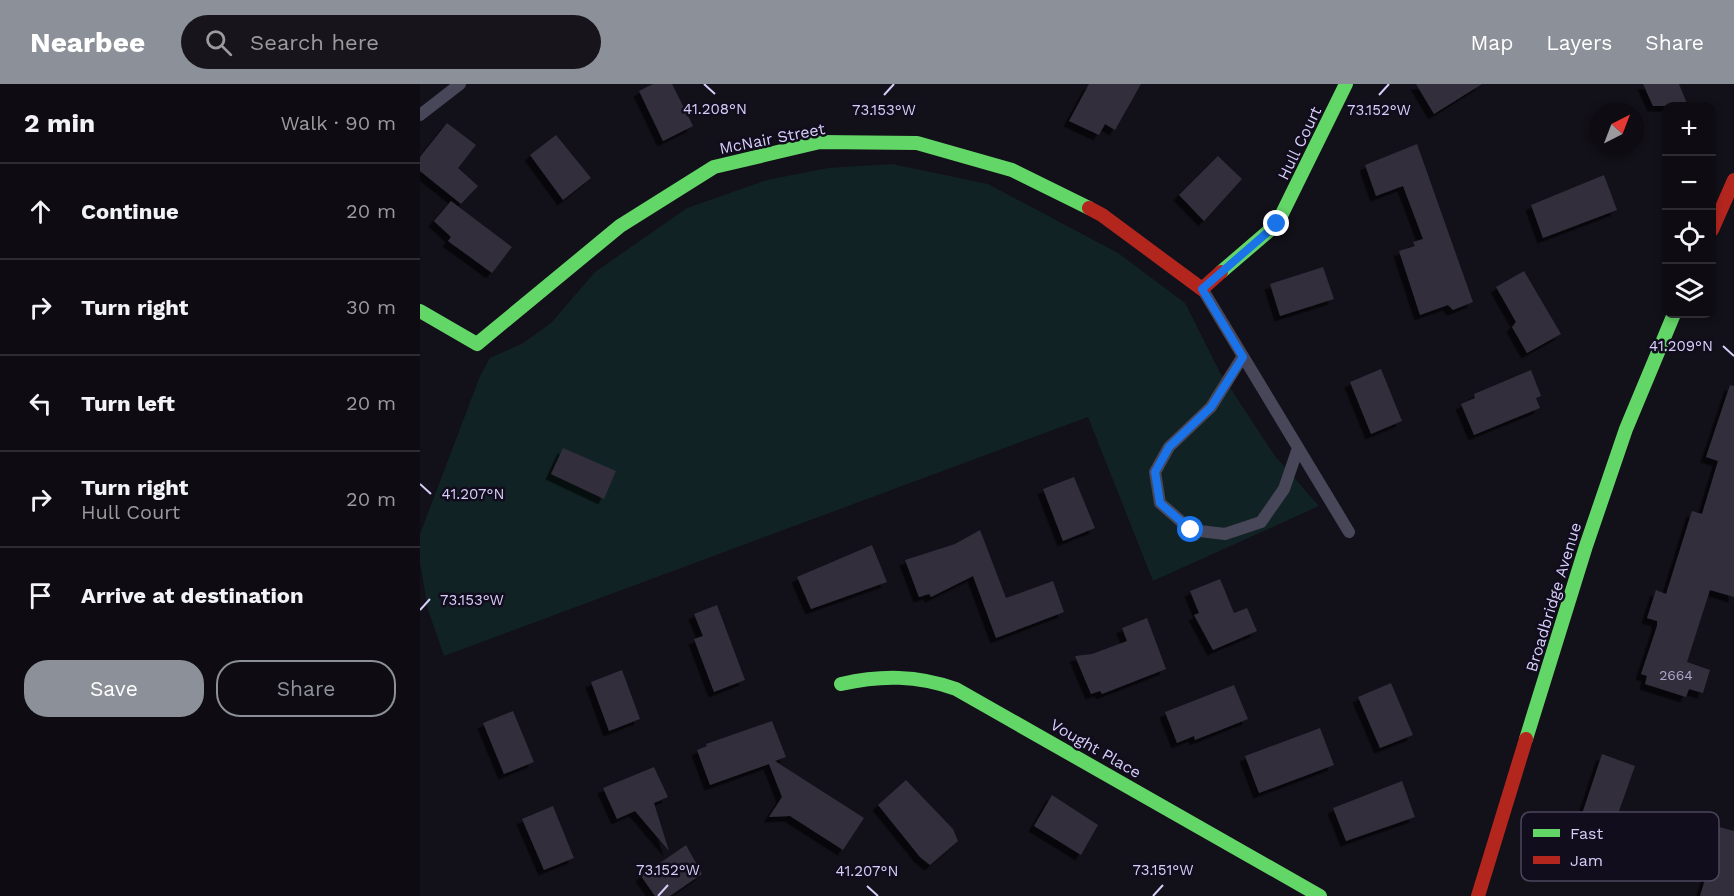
<!DOCTYPE html>
<meta charset="utf-8">
<style>
body{margin:0;font-family:"Work Sans",sans-serif;background:#17151b;color:#f1f3f6}
.controls{position:absolute;right:18px;top:18px;display:grid;overflow:hidden;border-radius:12px;box-shadow:0 3px 9px #0003}
.controls button{width:54px;height:54px;display:grid;place-items:center;padding:0;border:0;border-bottom:2px solid #2e2c32;background:#0e0c12;color:#f1f3f6;font:30px sans-serif}
.compass{position:absolute;left:1170px;top:18px;width:54px;height:54px;border-radius:50%;background:#0e0c12;box-shadow:0 3px 9px #0003;rotate:42deg}
.stop{position:absolute;width:18px;height:18px;margin:-14px;border:4px solid #1a73e8;border-radius:50%;background:#fff}
.stop.end{background:#1a73e8;border-color:#fff;box-shadow:0 2px 6px #0008}
.list{margin:0;padding:0;list-style:none}
h2{display:flex;justify-content:space-between;align-items:center;height:78px;margin:0;padding:0 24px;font-size:26px}
h2 small{font-size:20px;font-weight:400;color:#9b9b9f}
.list li{display:grid;grid-template-columns:39px 1fr auto;gap:18px;align-items:center;box-sizing:border-box;height:96px;padding:0 24px;border-top:2px solid #2e2c32}
.list b{display:block;font-size:22px;white-space:nowrap}
.list p{margin:0;font-size:20px;white-space:nowrap;color:#9b9b9f}
.list em{font-size:20px;font-style:normal;color:#9b9b9f}
.actions{display:flex;gap:12px;padding:18px 24px}
.actions a{flex:1;padding:14px 0;border:2px solid #8c9099;border-radius:24px;text-align:center;font-size:21px;color:#8c9099}
.actions .main{background:#8c9099;color:#fff}
.icon{flex:none;width:33px;height:33px;fill:none;stroke:currentColor;stroke-width:2;stroke-linecap:round;stroke-linejoin:round}
.map{position:relative;flex:none;width:1314px;height:812px;overflow:hidden}
header{display:flex;align-items:center;gap:36px;box-sizing:border-box;height:84px;padding:0 30px;background:#8c9099;color:#fff}
header strong{font-size:28px}
nav{display:flex;gap:33px;margin-inline-start:auto;font-size:21px}
.search{width:420px;height:54px;background:#17151b;display:flex;align-items:center;gap:15px;box-sizing:border-box;padding:0 21px;border-radius:33px;color:#9b9b9f;font-size:22px}
main{display:flex}
aside{flex:1;background:#0e0c12}
.map>svg:first-child{display:block}
</style>
<header>
<strong>Nearbee</strong>
<div class="search"><svg class="icon" aria-label="search" viewBox="0 0 24 24"><circle cx="10" cy="10" r="6"/><path d="M15 15l6 6"/></svg>Search here</div>
<nav><a>Map</a><a>Layers</a><a>Share</a></nav>
</header>
<main>
<aside>
<h2>2 min<small>Walk · 90 m</small></h2>
<ul class="list">
<li><svg class="icon" aria-label="ahead" viewBox="0 0 24 24"><path d="M12 20V5M6 11l6-6 6 6"/></svg><div><b>Continue</b></div><em>20 m</em></li>
<li><svg class="icon" aria-label="right" viewBox="0 0 24 24"><path d="M7 20v-9h11M14 6l5 5-5 5"/></svg><div><b>Turn right</b></div><em>30 m</em></li>
<li><svg class="icon" aria-label="left" viewBox="0 0 24 24"><path d="M17 20v-9H6M10 6l-5 5 5 5"/></svg><div><b>Turn left</b></div><em>20 m</em></li>
<li><svg class="icon" aria-label="right" viewBox="0 0 24 24"><path d="M7 20v-9h11M14 6l5 5-5 5"/></svg><div><b>Turn right</b><p>Hull Court</p></div><em>20 m</em></li>
<li><svg class="icon" aria-label="arrive" viewBox="0 0 24 24"><path d="M6 21V4h12l-3 4 3 4H6"/></svg><div><b>Arrive at destination</b></div></li>
</ul>
<div class="actions"><a class="main">Save</a><a>Share</a></div>
</aside>
<div class="map">
<svg width="1314" height="812" viewBox="0 0 1314 812">
<defs>
<filter id="shadow"><feDropShadow dx="-5.5" dy="5.5" stdDeviation="0" flood-color="#0009"/></filter>
</defs>
<rect width="100%" height="100%" fill="#121018"/>
<!-- green -->
<path fill="#112224" d="M 472,80 L 568,100 L 698,169 L 765,219 L 799,287 L 855,372 L 899,422 L 733,497 L 668,333 L 24,572 L 8,526 L 0,479 L 0,450 L 60,292 L 70,274 L 103,259 L 131,239 L 175,188 L 267,124 L 347,96 L 408,84 Z"/>
<!-- building -->
<path fill="#312e3b" filter="url(#shadow)" d="M 233,0 L 252,0 L 273,42 L 243,57 L 219,7 Z
M 669,0 L 721,0 L 695,46 L 685,40 L 679,51 L 649,37 Z
M 996,0 L 1062,0 L 1014,30 Z
M 1223,0 L 1259,0 L 1268,22 L 1233,22 Z
M 27,39 L 56,61 L 38,84 L 58,102 L 41,120 L 0,87 L 0,73 Z
M 136,51 L 171,94 L 143,116 L 110,71 Z
M 997,60 L 1053,218 L 1033,226 L 1028,221 L 1000,231 L 979,167 L 995,162 L 993,158 L 1003,155 L 983,102 L 956,112 L 945,81 Z
M 798,72 L 822,95 L 784,137 L 759,111 Z
M 1184,91 L 1197,126 L 1123,154 L 1111,121 Z
M 31,117 L 92,163 L 72,189 L 28,157 L 31,153 L 14,137 Z
M 903,183 L 914,215 L 860,232 L 850,200 Z
M 1104,187 L 1141,250 L 1107,269 L 1092,243 L 1096,238 L 1076,203 Z
M 961,285 L 982,337 L 951,350 L 930,298 Z
M 1111,286 L 1121,312 L 1116,314 L 1120,324 L 1054,351 L 1041,320 L 1055,314 L 1054,310 Z
M 1310,301 L 1314,302 L 1314,513 L 1290,506 L 1267,578 L 1290,586 L 1283,609 L 1269,605 L 1266,613 L 1225,600 L 1227,592 L 1221,590 L 1237,542 L 1237,537 L 1227,534 L 1236,506 L 1246,510 L 1272,427 L 1282,430 L 1298,377 L 1286,373 Z
M 143,364 L 196,387 L 184,415 L 131,390 Z
M 654,393 L 675,444 L 643,457 L 623,405 Z
M 560,446 L 586,514 L 633,497 L 644,528 L 576,554 L 553,492 L 511,513 L 509,510 L 499,513 L 485,476 L 535,460 Z
M 452,461 L 467,498 L 391,525 L 377,493 Z
M 800,495 L 814,529 L 827,524 L 837,547 L 793,566 L 774,531 L 779,529 L 770,507 Z
M 297,521 L 325,596 L 294,608 L 274,555 L 283,552 L 274,530 Z
M 727,534 L 746,585 L 682,610 L 680,607 L 671,610 L 655,572 L 672,570 L 707,557 L 702,544 Z
M 202,586 L 220,635 L 189,647 L 171,598 Z
M 971,599 L 993,651 L 960,664 L 938,613 Z
M 814,601 L 828,635 L 775,656 L 774,652 L 757,659 L 745,628 Z
M 93,627 L 114,678 L 84,690 L 63,639 Z
M 352,637 L 366,673 L 355,677 L 444,734 L 423,766 L 370,732 L 349,733 L 362,713 L 349,680 L 290,701 L 277,666 L 287,662 L 286,660 Z
M 900,644 L 914,681 L 839,709 L 825,672 Z
M 1182,670 L 1215,682 L 1193,744 L 1161,733 Z
M 234,683 L 248,713 L 234,719 L 249,767 L 215,727 L 197,735 L 183,704 Z
M 486,696 L 533,745 L 538,757 L 510,781 L 500,773 L 458,721 Z
M 982,697 L 995,733 L 926,757 L 913,724 Z
M 632,711 L 678,741 L 661,771 L 614,742 Z
M 133,722 L 154,774 L 124,786 L 102,735 Z
M 1285,739 L 1314,747 L 1314,812 L 1280,812 L 1288,786 L 1273,782 Z
M 266,761 L 282,790 L 250,812 L 235,812 L 221,792 Z"/>
<g fill="none" stroke-linecap="round" stroke-linejoin="round">
<!-- lane -->
<path stroke="#484659" stroke-width="12" d="M 0,31 L 40,0
M 783,206 L 929,448
M 823,272 L 791,323 L 749,363 L 735,388 L 740,419 L 771,446 L 805,450 L 841,438 L 864,405 L 878,364"/>
<!-- fast -->
<path stroke="#63d668" stroke-width="14" d="M 801,188 L 857,140 L 926,0
M 0,227 L 57,260 L 200,142 L 294,83 L 400,58 L 497,59 L 592,86 L 669,124
M 421,600 C 461,591 497,591 536,605 L 900,812
M 1106,655 L 1166,462 L 1206,345 L 1254,230"/>
<!-- jam -->
<path stroke="#b3261e" stroke-width="14" d="M 669,124 L 682,131 L 782,205 L 801,188
M 1292,146 L 1314,96
M 1058,812 L 1106,655"/>
</g>
<g fill="none" stroke-linecap="round" stroke-linejoin="round">
<!-- route -->
<path stroke="#1a73e8" stroke-width="8" d="M 771,446 L 740,419 L 735,388 L 749,363 L 791,323 L 823,273 L 782,205 L 857,140"/>
</g>
<!-- ticks -->
<path fill="none" stroke="#d7cefa" stroke-width="2" d="M 284,0 L 295,10M 464,11 L 474,0M 959,11 L 969,0M 1303,262 L 1314,272M 0,400 L 11,410M 0,526 L 10,515M 447,802 L 458,812M 238,812 L 248,801M 733,812 L 743,801"/>
<g text-anchor="middle" stroke-width="5" stroke-linejoin="round" paint-order="stroke">
<!-- number labels -->
<g font-size="14" fill="#aea6ca">
<text x="1256" y="596">2664</text>
</g>
<!-- street labels -->
<g font-size="16" fill="#d7cefa" stroke="#110d1c">
<text transform="translate(352 54) rotate(-11)" y="6">McNair Street</text>
<text transform="translate(879 59) rotate(-64)" y="6">Hull Court</text>
<text transform="translate(1133 513) rotate(-73)" y="6">Broadbridge Avenue</text>
<text transform="translate(676 664) rotate(30)" y="6">Vought Place</text>
</g>
</g>
<!-- legend -->
<rect x="1101" y="728" width="198" height="69" rx="9" fill="#110d1c" stroke="#4c475f" stroke-width="1.5"/>
<rect x="1113" y="745" width="27" height="8" fill="#63d668"/>
<rect x="1113" y="772" width="27" height="8" fill="#b3261e"/>
<g font-size="16" fill="#d7cefa">
<text x="1150" y="755">Fast</text>
<text x="1150" y="782">Jam</text>
</g>
<g font-size="15" text-anchor="middle" fill="#d7cefa" stroke="#110d1c" stroke-width="5" stroke-linejoin="round" paint-order="stroke">
<text x="295" y="30">41.208°N</text>
<text x="464" y="31">73.153°W</text>
<text x="959" y="31">73.152°W</text>
<text x="1261" y="267">41.209°N</text>
<text x="53" y="415">41.207°N</text>
<text x="52" y="521">73.153°W</text>
<text x="248" y="791">73.152°W</text>
<text x="743" y="791">73.151°W</text>
<text x="447" y="792">41.207°N</text>
</g>
</svg>
<div class="controls">
<button>+</button>
<button>−</button>
<button><svg class="icon" aria-label="locate" viewBox="0 0 24 24"><circle cx="12" cy="12" r="6"/><path d="M12 2v4M12 18v4M2 12h4M18 12h4"/></svg></button>
<button><svg class="icon" aria-label="layers" viewBox="0 0 24 24"><path d="M12 4l9 5-9 5-9-5zM3 14l9 5 9-5"/></svg></button>
</div>
<svg class="compass" viewBox="-18 -18 36 36"><path d="M0-13l5 13h-10z" fill="#e53935"/><path d="M0 13l5-13h-10z" fill="#9b9b9f"/></svg>
<div class="stop" style="left:771px;top:446px"></div>
<div class="stop end" style="left:857px;top:140px"></div>
</div>
</main>
